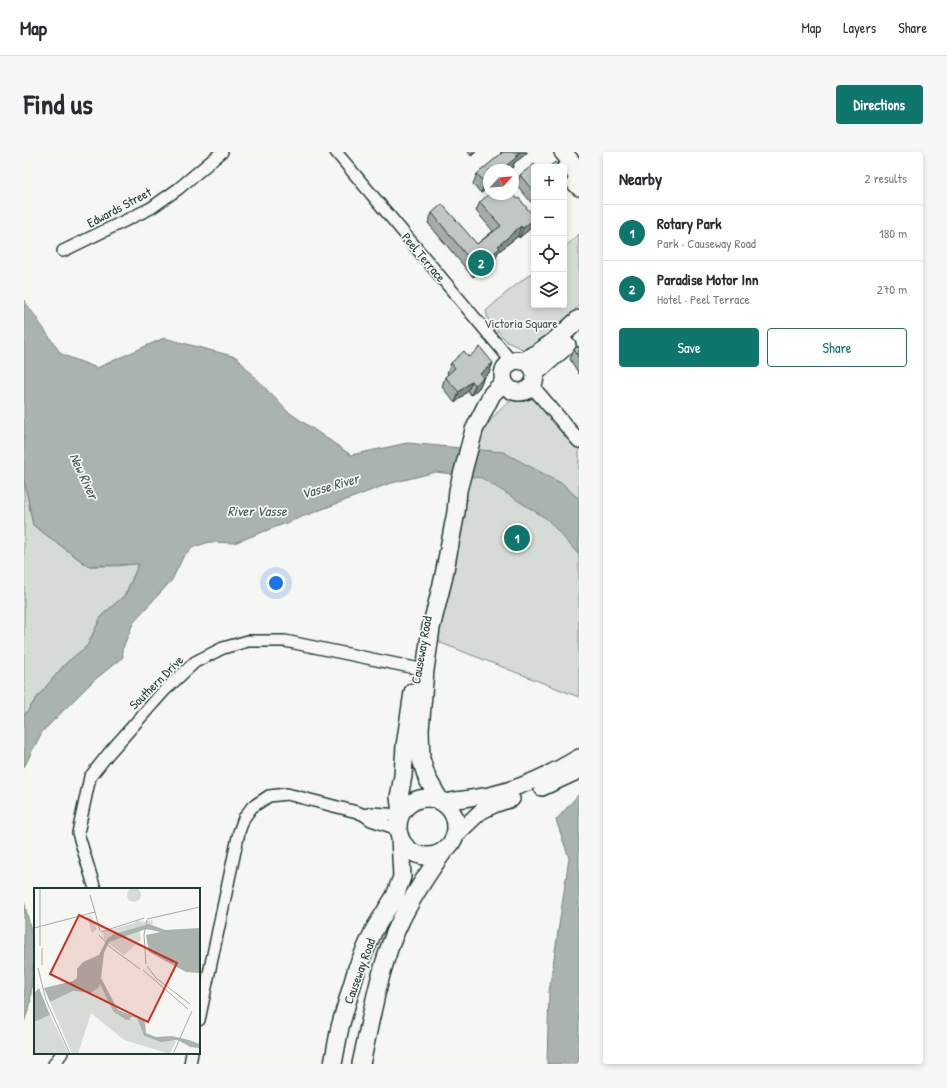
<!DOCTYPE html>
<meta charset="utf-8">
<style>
body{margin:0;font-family:"Patrick Hand",sans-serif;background:#f7f7f7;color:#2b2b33}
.controls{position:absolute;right:12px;top:12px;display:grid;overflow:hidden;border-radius:4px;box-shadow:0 2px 6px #0003}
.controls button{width:36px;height:36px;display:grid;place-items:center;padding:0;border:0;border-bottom:1px solid #e1e1e2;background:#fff;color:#2b2b33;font:20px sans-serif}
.compass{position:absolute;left:459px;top:12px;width:36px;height:36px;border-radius:50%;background:#fff;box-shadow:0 2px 6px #0003;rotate:64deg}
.you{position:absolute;left:252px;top:431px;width:14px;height:14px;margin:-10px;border:3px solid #fff;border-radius:50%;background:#1a73e8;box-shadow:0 0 0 6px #1a73e833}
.badge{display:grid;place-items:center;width:26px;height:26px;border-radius:50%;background:#0f766e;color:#fff;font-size:13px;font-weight:700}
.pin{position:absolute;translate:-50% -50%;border:2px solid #fff;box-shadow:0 1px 4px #0006}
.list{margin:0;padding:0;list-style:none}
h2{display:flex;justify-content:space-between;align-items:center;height:52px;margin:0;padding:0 16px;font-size:17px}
h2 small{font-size:13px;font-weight:400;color:#7c7c81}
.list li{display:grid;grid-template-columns:26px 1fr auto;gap:12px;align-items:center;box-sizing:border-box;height:56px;padding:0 16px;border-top:1px solid #e1e1e2}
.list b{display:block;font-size:15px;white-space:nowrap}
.list p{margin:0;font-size:13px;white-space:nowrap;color:#7c7c81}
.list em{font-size:13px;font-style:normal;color:#7c7c81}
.actions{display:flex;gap:8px;padding:12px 16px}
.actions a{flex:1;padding:9px 0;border:1px solid #0f766e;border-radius:4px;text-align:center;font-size:14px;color:#0f766e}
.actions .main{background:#0f766e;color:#fff}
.icon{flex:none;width:22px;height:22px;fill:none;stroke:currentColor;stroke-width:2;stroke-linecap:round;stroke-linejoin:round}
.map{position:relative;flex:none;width:555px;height:912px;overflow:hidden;border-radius:4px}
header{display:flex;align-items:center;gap:24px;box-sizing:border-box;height:56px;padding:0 20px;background:#fff;border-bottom:1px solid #e1e1e2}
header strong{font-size:19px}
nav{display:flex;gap:22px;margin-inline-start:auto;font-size:14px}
.intro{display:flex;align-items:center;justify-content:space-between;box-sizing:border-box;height:96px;padding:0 24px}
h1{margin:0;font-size:28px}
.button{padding:10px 18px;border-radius:4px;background:#0f766e;color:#fff;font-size:14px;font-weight:700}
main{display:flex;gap:24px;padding:0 24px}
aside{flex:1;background:#fff;border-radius:4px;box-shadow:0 2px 6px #0003}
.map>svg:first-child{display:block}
</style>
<header>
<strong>Map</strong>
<nav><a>Map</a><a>Layers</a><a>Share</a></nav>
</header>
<div class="intro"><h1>Find us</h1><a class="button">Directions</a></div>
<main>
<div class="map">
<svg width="555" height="912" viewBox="0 0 555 912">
<rect width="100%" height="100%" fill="#f6f6f2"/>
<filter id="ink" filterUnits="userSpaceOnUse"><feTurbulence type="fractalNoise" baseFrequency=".025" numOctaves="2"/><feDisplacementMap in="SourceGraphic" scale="8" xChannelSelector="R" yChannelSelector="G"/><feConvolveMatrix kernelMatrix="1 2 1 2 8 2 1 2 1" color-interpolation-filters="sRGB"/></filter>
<g filter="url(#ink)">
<!-- green -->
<path fill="#d6dbd6" stroke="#7a8c85" d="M 555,82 L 555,154 L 513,192 L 499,197 L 483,190 L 464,167 L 462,159 L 482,141 L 510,119 L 510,153 L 540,153 L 540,96 Z
M 493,245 L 515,248 L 555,294 L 555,545 L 417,491 L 410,479 L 456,281 L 478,255 Z
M 0,327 L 9,373 L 64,414 L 94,414 L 115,411 L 101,443 L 78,463 L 63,494 L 41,512 L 11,548 L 0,564 Z"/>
<!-- water -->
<path fill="#aab3ae" stroke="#72847d" d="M 0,148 L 37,202 L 73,216 L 140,186 L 212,205 L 263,259 L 327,303 L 383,291 L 479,300 L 539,332 L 555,347 L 555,403 L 523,367 L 458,326 L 412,320 L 364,332 L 210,391 L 185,390 L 170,395 L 160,403 L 148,428 L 110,469 L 98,498 L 99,505 L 69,529 L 18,580 L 0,615 L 0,564 L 11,548 L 41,512 L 63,494 L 78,463 L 101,443 L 115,412 L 64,414 L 9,373 L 0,327 Z
M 555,642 L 555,912 L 523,912 L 525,840 L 545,706 L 532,668 Z
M 0,749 L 11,796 L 6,853 L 0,870 Z"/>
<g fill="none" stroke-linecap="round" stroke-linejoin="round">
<!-- minor casing -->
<g stroke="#1f3d34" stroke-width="14">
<path id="minor" d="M 312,0 L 488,210
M 39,99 L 127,56 L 154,37 L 198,0
M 340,663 L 348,661 L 376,663
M 71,737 L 54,681 L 66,625 L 85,601 L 139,540 L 171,510 L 199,496 L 224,489 L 261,489 L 401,518
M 175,868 L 215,680 L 220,666 L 228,655 L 245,644 L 263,642 L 333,660 L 340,663 L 347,668 L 374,677
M 30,912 L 38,901
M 166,912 L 168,901"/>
</g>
<!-- tertiary casing -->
<g stroke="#1f3d34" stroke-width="16">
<path id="tertiary" d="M 508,234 L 555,289"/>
</g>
<!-- secondary casing -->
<g stroke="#1f3d34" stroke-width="18">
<path id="secondary" d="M 518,636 L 555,619
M 420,650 C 436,647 453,646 469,642 C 500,635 528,621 555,605
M 431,684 L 456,660 L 470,653 L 488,647"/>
</g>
<!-- primary casing -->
<g stroke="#1f3d34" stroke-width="20">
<path id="primary" d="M 539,0 L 555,19
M 540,18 L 555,35
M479 224a16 16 0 1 1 32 0a16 16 0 1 1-32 0Z
M 498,209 C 520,199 537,184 555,167
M 511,221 L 543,193
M374 675a29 29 0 1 1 58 0a29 29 0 1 1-58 0Z
M 415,647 L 403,626 L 397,607 L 396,578 L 401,518 L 407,476 L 419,428 L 432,360 L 434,338 L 450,278 L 468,242 L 480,230
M 377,661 L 375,645 L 379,624 L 381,594 L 389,540
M 309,912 L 316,875 L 333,816 L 350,778 L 371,744 L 378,725 L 376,685
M 337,912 C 347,867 356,811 376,770 C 387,747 404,721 419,700"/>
</g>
<!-- minor -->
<use href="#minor" stroke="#f6f6f2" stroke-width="11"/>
<!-- tertiary -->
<use href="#tertiary" stroke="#f6f6f2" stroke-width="13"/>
<!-- secondary -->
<use href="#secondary" stroke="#f6f6f2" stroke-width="15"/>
<!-- primary -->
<use href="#primary" stroke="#f6f6f2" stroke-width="17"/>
</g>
<!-- wall -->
<path fill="#a6aca8" stroke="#1f3d34" d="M 444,0 L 452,0 L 447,4 Z
M 477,0 L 503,0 L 502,2 L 490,11 L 489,15 L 465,18 L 465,35 L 457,41 L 449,32 L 453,22 L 476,3 Z
M 510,15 L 510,54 L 493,33 L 496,23 Z
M 467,45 L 507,76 L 495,86 L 494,84 L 474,100 L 472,106 L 449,125 L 404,71 L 408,61 L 453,92 L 469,79 L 452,59 L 456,50 Z
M 555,194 L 555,222 L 546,207 L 550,197 Z
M 445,205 L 469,211 L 465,221 L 459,227 L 455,236 L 447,243 L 444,239 L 431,251 L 418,235 L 421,225 L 424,222 L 423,221 L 427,211 Z"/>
<!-- shaded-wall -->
<path fill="#878c88" stroke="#1f3d34" d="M 449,0 L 452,0 L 447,4 Z
M 496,0 L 503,0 L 502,2 L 490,11 L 489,15 L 486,18 L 477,18 Z
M 544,26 L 540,35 L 540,29 Z
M 465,28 L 465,35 L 457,41 L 461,31 Z
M 510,67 L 510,69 L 507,76 L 495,86 L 499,76 Z
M 497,74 L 494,84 L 474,100 L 472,106 L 449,125 L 452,115 L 474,94 Z
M 469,211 L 465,221 L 459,227 L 455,236 L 447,243 L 456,222 Z
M 448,229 L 444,239 L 431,251 L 435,240 Z"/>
<!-- building -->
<path fill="#c1c8c3" stroke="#1f3d34" d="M 479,0 L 496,0 L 492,3 L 493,5 L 477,18 L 465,18 L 465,28 L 461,31 L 453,22 Z
M 531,10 L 535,15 L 525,15 Z
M 510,12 L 512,15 L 510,15 L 510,40 L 496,23 Z
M 540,21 L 544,26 L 540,29 Z
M 465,42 L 467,45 L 471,42 L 489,42 L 493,47 L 495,46 L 510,65 L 510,67 L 499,76 L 497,74 L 474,94 L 476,96 L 452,115 L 408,61 L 418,52 L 453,92 L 477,74 L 456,50 Z
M 555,194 L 555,206 L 550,197 Z
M 456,195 L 469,211 L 456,222 L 459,226 L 451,233 L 448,229 L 435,240 L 421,225 L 431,216 L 427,211 L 440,199 L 445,205 Z"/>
</g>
<g text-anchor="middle" stroke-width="3.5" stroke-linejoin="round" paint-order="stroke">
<!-- street labels -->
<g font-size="13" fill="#1f3d34" stroke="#f6f6f2">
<text transform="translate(95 55) rotate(-28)" y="5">Edwards Street</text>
<text transform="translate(400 105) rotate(50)" y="5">Peel Terrace</text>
<text transform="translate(397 498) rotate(-80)" y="5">Causeway Road</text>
<text transform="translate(132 530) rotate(-45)" y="5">Southern Drive</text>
<text transform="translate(335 819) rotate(-70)" y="5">Causeway Road</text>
</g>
<!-- park labels -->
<g font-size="13" fill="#445d54" stroke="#f6f6f2">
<text x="497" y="176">Victoria Square</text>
</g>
<!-- water labels -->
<g font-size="14" font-style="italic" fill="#425a52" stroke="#f6f6f2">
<text transform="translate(60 324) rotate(65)" y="5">New River</text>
<text transform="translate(306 334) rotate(-16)" y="5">Vasse River</text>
<text x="233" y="364">River Vasse</text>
</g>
</g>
<!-- overview -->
<g transform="translate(10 736)">
<rect width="166" height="166" fill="#f6f6f2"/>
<path d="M93 7a7 7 0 1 1 14 0a7 7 0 1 1-14 0ZM 57,27 L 63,41 L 58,45 L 53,29 ZM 103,32 L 111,34 L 118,32 L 119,36 L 105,40 L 107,52 L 90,67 L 70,52 L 69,44 L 101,35 ZM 66,96 L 78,120 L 90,131 L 103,130 L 110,148 L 121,152 L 142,153 L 136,166 L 90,152 L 57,125 L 44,166 L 38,166 L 16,114 L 39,103 L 56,105 ZM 16,127 L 35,166 L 0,166 L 0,134 Z" fill="#d6dbd6"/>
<path d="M 115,36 L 131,42 L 166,40 L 166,85 L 152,84 L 115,64 L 112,47 L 127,44 L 112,41 L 75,54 L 70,65 L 67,90 L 84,122 L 108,131 L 111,134 L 112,145 L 122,149 L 138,148 L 155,152 L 166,156 L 165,160 L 156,159 L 144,152 L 127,154 L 110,148 L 103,130 L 97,129 L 96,132 L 92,132 L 79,123 L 66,96 L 63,101 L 56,105 L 39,103 L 16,114 L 10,100 L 39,93 L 43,90 L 43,81 L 49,74 L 65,67 L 73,51 L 80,46 ZM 5,100 L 16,127 L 0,134 L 0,105 Z" fill="#aab3ae"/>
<path fill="none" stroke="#a0aca6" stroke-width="1" d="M 6,0 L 6,58M 56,7 L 61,24M 113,31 L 166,19M 0,40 L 61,24 L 66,43M 67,44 L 110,30M 65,47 L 76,59 L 106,81M 112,76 L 110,47 L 113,32M 8,77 L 8,60M 113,78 L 122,90 L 156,116M 4,80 L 12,112 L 36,166M 109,82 L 154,121M 139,166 L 158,123"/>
<path fill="#c8321e" fill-opacity="0.15" stroke="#c8321e" stroke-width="2" d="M 45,27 L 143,75 L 114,134 L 16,86 Z"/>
<rect width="166" height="166" fill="none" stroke="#1f3d34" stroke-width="2"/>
</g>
</svg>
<div class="controls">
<button>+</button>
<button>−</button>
<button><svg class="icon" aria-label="locate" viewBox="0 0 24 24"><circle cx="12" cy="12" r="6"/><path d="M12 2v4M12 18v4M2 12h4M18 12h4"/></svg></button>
<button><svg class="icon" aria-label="layers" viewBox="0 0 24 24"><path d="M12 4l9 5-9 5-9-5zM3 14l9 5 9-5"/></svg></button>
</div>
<svg class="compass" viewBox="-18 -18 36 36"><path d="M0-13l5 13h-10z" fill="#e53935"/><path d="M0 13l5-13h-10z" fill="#7c7c81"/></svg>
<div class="you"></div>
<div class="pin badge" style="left:493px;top:386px">1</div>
<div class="pin badge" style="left:457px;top:111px">2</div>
</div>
<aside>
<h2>Nearby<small>2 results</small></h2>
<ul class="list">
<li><span class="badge">1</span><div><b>Rotary Park</b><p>Park · Causeway Road</p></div><em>180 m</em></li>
<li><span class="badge">2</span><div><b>Paradise Motor Inn</b><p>Hotel · Peel Terrace</p></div><em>270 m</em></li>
</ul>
<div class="actions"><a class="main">Save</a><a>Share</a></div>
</aside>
</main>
